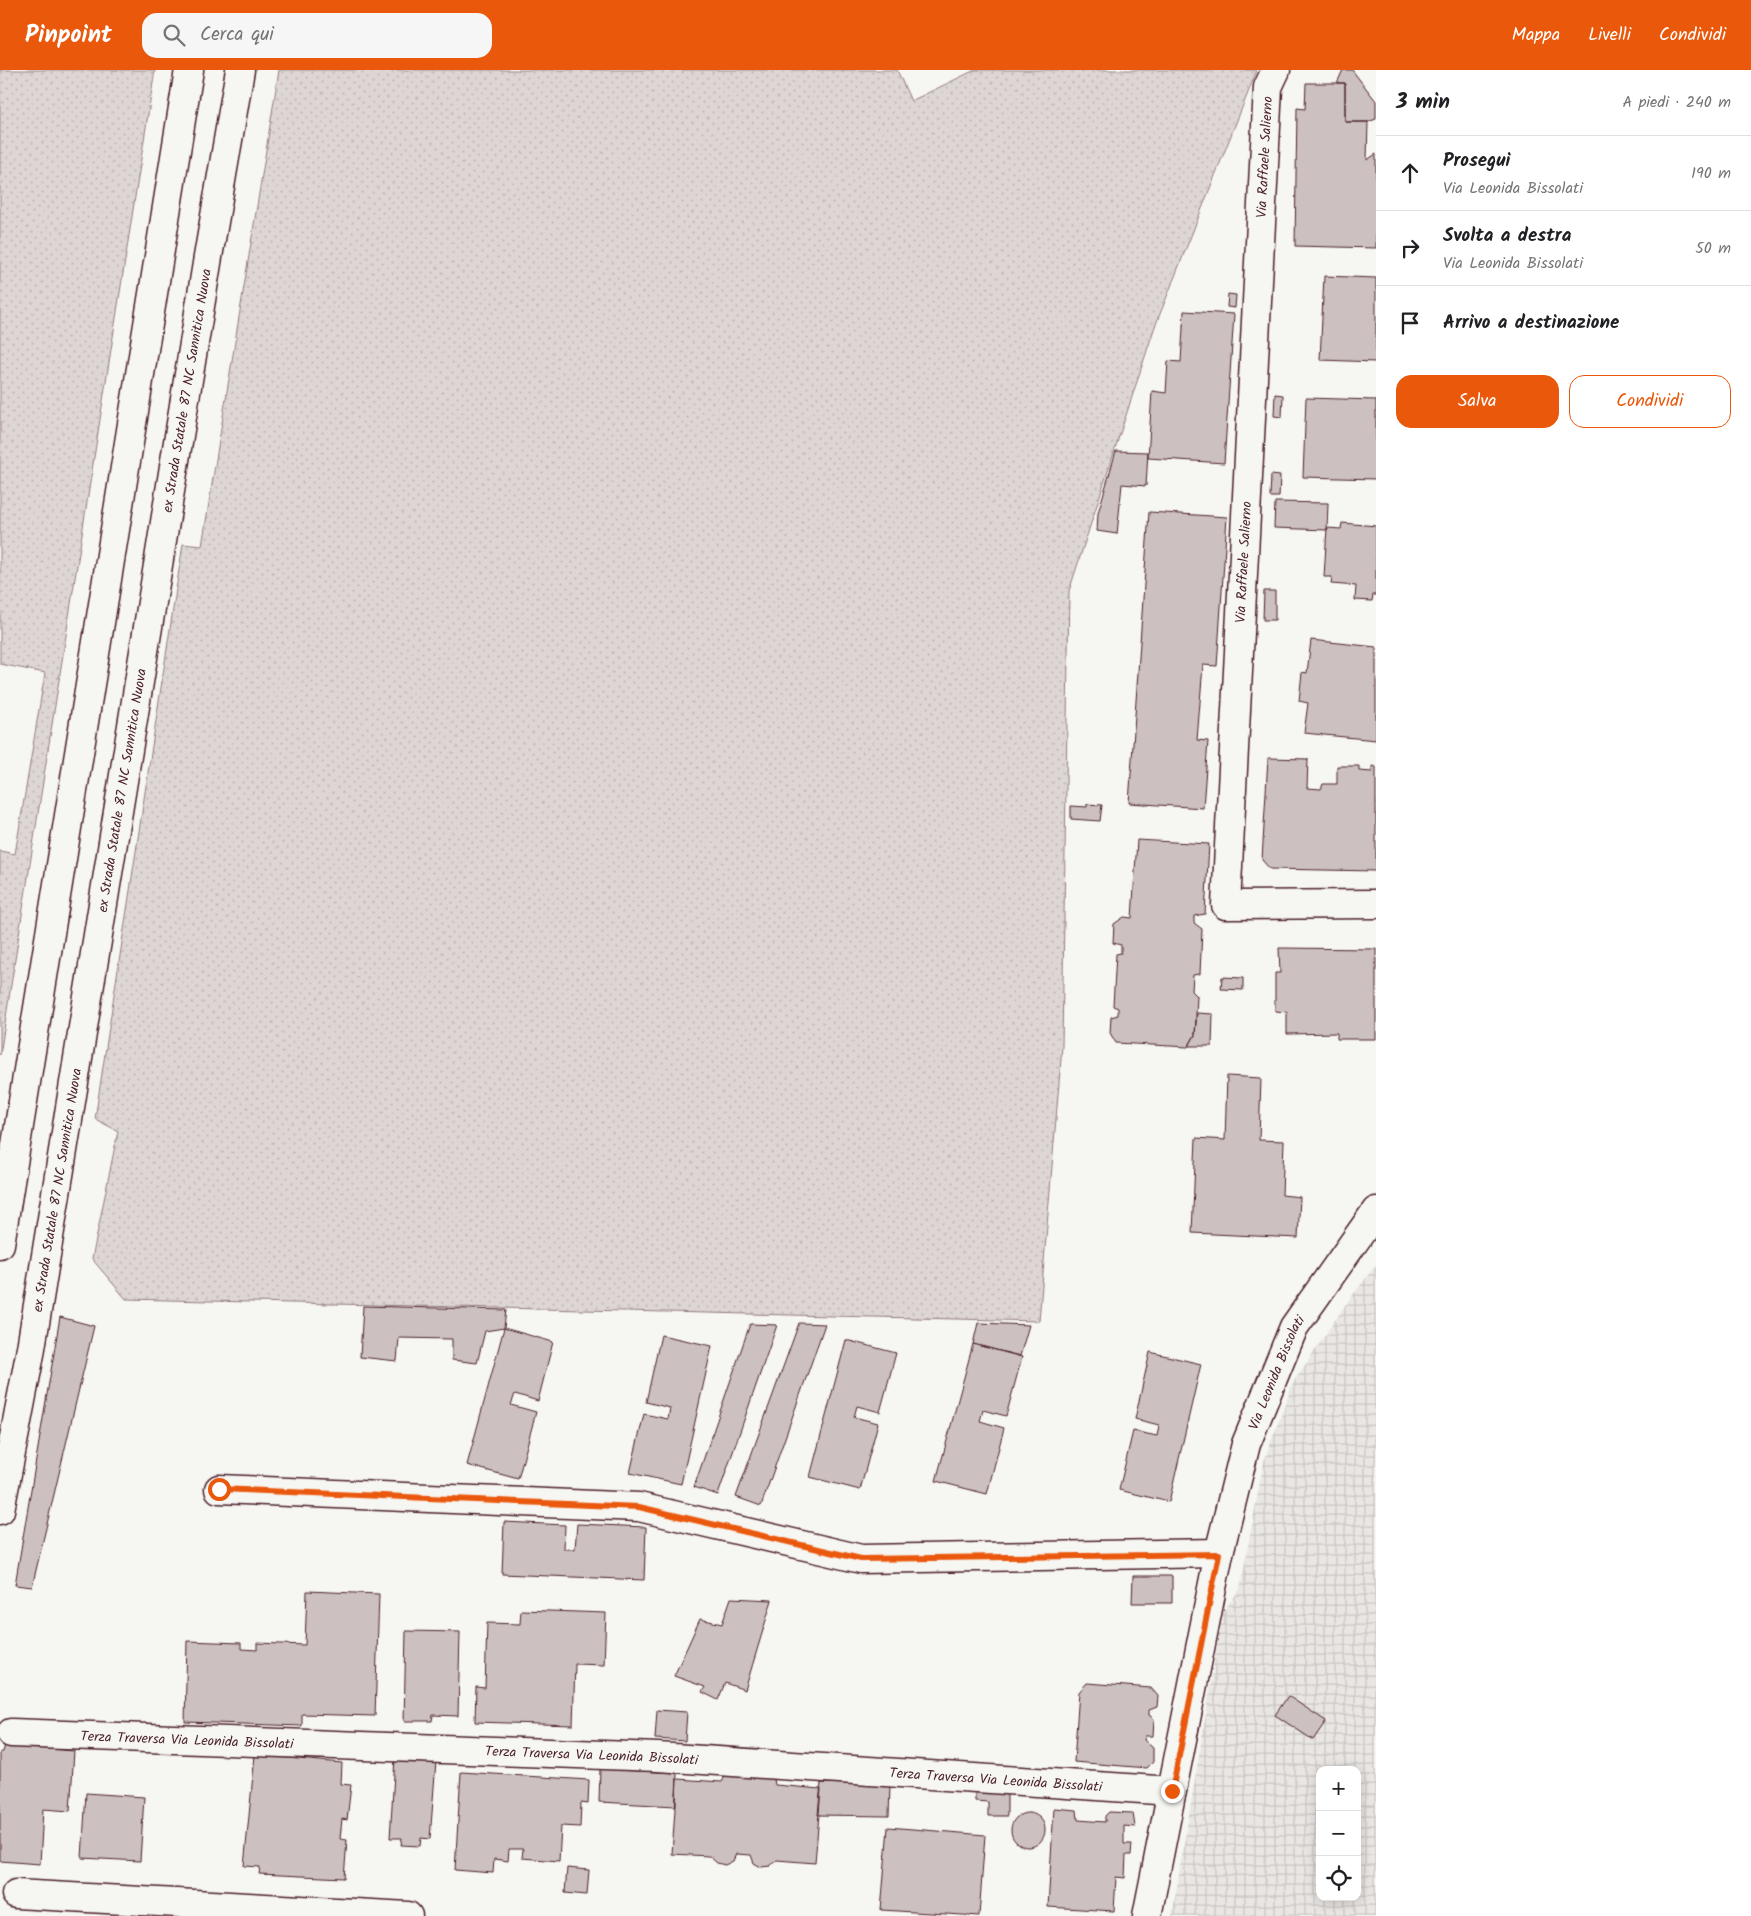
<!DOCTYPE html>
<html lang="it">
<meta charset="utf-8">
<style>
body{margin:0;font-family:Kalam,sans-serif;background:#f6f6f6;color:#202124}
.controls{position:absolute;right:15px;bottom:15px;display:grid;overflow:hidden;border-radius:10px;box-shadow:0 2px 12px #0003}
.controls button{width:45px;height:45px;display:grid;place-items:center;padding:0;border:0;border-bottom:1px solid #e0e0e0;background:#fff;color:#202124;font:25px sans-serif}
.stop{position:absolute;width:15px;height:15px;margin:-11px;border:4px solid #ea580c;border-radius:50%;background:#fff}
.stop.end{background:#ea580c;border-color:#fff;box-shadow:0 1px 5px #0008}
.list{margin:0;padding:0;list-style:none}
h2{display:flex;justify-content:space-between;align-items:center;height:65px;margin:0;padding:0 20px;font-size:21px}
h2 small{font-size:16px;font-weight:400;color:#757577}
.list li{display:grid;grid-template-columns:32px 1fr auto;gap:15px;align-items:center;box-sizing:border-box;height:75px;padding:0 20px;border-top:1px solid #e0e0e0}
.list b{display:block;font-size:19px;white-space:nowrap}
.list p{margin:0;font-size:16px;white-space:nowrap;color:#757577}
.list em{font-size:16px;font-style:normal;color:#757577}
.actions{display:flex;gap:10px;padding:15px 20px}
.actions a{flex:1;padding:11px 0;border:1px solid #ea580c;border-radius:15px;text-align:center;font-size:18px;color:#ea580c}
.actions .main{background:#ea580c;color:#fff}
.icon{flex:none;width:28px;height:28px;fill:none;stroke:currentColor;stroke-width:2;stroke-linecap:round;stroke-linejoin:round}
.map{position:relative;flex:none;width:1376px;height:1846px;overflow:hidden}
header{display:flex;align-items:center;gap:30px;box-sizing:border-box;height:70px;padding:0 25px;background:#ea580c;color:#fff}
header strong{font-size:24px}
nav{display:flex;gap:28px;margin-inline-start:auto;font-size:18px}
.search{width:350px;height:45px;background:#f6f6f6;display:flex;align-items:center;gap:12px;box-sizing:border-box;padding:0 18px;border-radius:15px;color:#757577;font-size:19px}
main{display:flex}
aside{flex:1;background:#fff}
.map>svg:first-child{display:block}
</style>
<header>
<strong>Pinpoint</strong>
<div class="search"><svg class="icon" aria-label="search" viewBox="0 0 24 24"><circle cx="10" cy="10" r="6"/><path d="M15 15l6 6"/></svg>Cerca qui</div>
<nav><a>Mappa</a><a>Livelli</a><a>Condividi</a></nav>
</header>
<main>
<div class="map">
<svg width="1376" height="1846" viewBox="0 0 1376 1846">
<defs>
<pattern id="industrial-grid" width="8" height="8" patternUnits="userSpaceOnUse" patternTransform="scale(1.25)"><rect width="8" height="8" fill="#e9e6e3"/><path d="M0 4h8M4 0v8" fill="none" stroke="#c9c5c3"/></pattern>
<pattern id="grass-dots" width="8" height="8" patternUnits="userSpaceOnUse" patternTransform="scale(1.25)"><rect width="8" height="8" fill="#ddd6d5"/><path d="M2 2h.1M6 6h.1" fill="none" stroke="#bfb7b7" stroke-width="1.8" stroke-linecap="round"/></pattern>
</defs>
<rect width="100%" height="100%" fill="#f6f6f2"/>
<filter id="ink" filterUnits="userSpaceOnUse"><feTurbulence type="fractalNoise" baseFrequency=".02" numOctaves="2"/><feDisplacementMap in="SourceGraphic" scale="10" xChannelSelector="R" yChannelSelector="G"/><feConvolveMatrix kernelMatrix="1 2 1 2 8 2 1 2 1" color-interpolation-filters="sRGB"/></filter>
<g filter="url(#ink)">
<!-- industrial -->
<path fill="url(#industrial-grid)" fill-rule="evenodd" d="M 1376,1195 L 1376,1846 L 1172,1846 L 1223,1542 L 1240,1519 L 1264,1391 L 1293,1313 L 1346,1234 ZM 1320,1700 L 1357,1700 L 1357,1827 L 1320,1827 Z"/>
<!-- grass -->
<path fill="url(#grass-dots)" stroke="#947a80" d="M 0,0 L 155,0 L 0,985 L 0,781 L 15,784 L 45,603 L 0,594 Z
M 279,0 L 897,0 L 911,31 L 975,0 L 1257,0 L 1154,259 L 1069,521 L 1062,977 L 1039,1251 L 126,1229 L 92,1189 L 118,1061 L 95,1049 L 183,474 L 202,476 Z"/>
<!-- building -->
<path fill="#ccc1c0" stroke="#4a1f2b" d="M 1343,0 L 1352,0 L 1376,31 L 1376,49 L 1368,52 L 1345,52 L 1345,13 L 1337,13 Z
M 1306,13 L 1345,13 L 1345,52 L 1368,52 L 1367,90 L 1376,84 L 1376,178 L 1295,176 L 1297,38 L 1305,39 Z
M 1324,206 L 1376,208 L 1376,292 L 1320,290 Z
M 1228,224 L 1236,225 L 1235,238 L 1227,237 Z
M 1184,241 L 1234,244 L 1224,393 L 1148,388 L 1152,321 L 1166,323 L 1168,291 L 1181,292 Z
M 1275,324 L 1283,325 L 1282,347 L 1274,346 Z
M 1306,328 L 1376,330 L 1376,409 L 1303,407 Z
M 1116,381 L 1148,382 L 1146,416 L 1122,414 L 1117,464 L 1097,461 L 1098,443 Z
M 1271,405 L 1280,406 L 1279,427 L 1270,427 Z
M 1275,432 L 1328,433 L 1327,460 L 1274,458 Z
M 1149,442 L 1227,447 L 1217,596 L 1203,595 L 1197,670 L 1208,671 L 1203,738 L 1129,733 Z
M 1342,453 L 1376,456 L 1376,525 L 1373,525 L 1372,531 L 1355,530 L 1356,516 L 1331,514 L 1332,507 L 1324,507 L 1327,458 L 1341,459 Z
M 1264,521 L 1275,521 L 1275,550 L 1263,550 Z
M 1311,570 L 1376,577 L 1376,670 L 1304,663 L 1308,633 L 1299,631 L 1302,602 L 1307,603 Z
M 1268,688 L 1308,689 L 1307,718 L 1321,719 L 1323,714 L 1337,714 L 1337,696 L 1359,696 L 1359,701 L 1372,702 L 1372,696 L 1376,697 L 1376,801 L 1270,799 L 1262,790 Z
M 1087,734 L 1102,735 L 1100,751 L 1071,749 L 1071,736 L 1087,737 Z
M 1137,770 L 1209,774 L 1205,844 L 1194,846 L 1194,853 L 1202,859 L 1200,904 L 1193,905 L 1192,921 L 1197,926 L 1195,965 L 1188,977 L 1116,973 L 1110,963 L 1111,947 L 1118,945 L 1118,938 L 1113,936 L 1116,884 L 1121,883 L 1121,875 L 1113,873 L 1114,854 L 1124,847 L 1132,848 Z
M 1279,878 L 1376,879 L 1376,969 L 1337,969 L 1337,963 L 1287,964 L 1287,942 L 1275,941 L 1275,903 L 1280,903 Z
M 1222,907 L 1243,908 L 1243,920 L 1221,919 Z
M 1197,943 L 1213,944 L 1212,976 L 1189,976 L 1195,965 Z
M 1227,1006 L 1261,1008 L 1259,1070 L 1284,1071 L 1282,1125 L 1300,1127 L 1298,1168 L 1192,1163 L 1196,1068 L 1225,1070 Z
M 363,1236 L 506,1240 L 504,1258 L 485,1261 L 477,1293 L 452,1290 L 452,1269 L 399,1268 L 397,1291 L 360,1287 Z
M 60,1247 L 94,1256 L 32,1517 L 15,1515 Z
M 799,1253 L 825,1254 L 761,1436 L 736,1427 Z
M 978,1253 L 1029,1255 L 1020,1286 L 973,1274 Z
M 750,1254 L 777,1255 L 718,1425 L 694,1417 Z
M 504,1258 L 553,1272 L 538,1331 L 515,1324 L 511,1335 L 536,1342 L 518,1409 L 467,1395 Z
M 661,1265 L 712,1276 L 681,1414 L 630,1403 L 644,1344 L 668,1349 L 670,1338 L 646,1332 Z
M 846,1270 L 896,1283 L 880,1342 L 857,1336 L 854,1347 L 878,1353 L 860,1420 L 810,1407 Z
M 973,1274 L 1022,1287 L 1006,1346 L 983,1340 L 980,1351 L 1004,1358 L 987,1424 L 936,1411 Z
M 1150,1282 L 1201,1294 L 1169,1432 L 1119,1420 L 1133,1361 L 1157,1366 L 1159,1355 L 1135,1349 Z
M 504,1452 L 565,1455 L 564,1479 L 575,1479 L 577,1454 L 646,1457 L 644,1510 L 502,1504 Z
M 1133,1506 L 1172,1506 L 1172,1533 L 1132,1533 Z
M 307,1521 L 379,1524 L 375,1646 L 302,1644 L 302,1656 L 185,1652 L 187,1571 L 241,1573 L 241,1579 L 257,1580 L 257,1573 L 305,1575 Z
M 731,1528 L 772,1530 L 745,1620 L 725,1613 L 718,1630 L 702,1622 L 705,1617 L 674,1606 L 700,1549 L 722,1554 Z
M 521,1540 L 606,1543 L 604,1595 L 575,1594 L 573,1655 L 475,1652 L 476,1617 L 485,1618 L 487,1553 L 520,1554 Z
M 406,1561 L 460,1562 L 458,1646 L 433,1645 L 432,1651 L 404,1651 Z
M 1087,1613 L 1151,1618 L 1158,1626 L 1157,1637 L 1149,1640 L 1149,1645 L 1154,1649 L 1153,1666 L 1145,1666 L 1144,1670 L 1153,1678 L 1153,1692 L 1147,1698 L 1074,1692 L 1079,1622 Z
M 1288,1626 L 1326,1651 L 1313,1670 L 1275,1645 Z
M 657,1640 L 687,1642 L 685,1671 L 655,1669 Z
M 5,1675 L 74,1681 L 70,1741 L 43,1739 L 40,1794 L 0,1791 L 0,1682 L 3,1682 Z
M 255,1685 L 342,1693 L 341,1714 L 351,1715 L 347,1750 L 342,1749 L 340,1769 L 347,1770 L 344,1808 L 259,1804 L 260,1797 L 244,1796 Z
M 395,1688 L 436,1691 L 430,1769 L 421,1768 L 420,1776 L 401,1775 L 402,1768 L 390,1768 Z
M 600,1699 L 677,1703 L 676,1736 L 599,1732 Z
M 461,1702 L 589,1710 L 588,1734 L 581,1733 L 580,1757 L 561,1756 L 559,1791 L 522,1788 L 523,1779 L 509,1779 L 508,1791 L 494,1789 L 493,1803 L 455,1800 Z
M 725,1706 L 774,1709 L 775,1715 L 821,1719 L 815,1793 L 777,1790 L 770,1796 L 761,1797 L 754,1793 L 751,1785 L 736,1784 L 733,1791 L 725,1795 L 717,1793 L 709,1786 L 672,1784 L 677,1709 L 722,1712 Z
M 821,1713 L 890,1715 L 889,1746 L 818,1745 Z
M 975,1720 L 1007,1720 L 1007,1746 L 988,1746 L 988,1732 L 975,1731 Z
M 86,1723 L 144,1727 L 140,1791 L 82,1788 Z
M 1054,1738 L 1077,1740 L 1078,1750 L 1105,1752 L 1105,1746 L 1109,1742 L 1133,1743 L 1135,1757 L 1124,1756 L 1124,1774 L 1132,1774 L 1131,1785 L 1126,1785 L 1125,1808 L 1116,1807 L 1114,1841 L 1048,1837 Z
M1011 1760a17 17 0 1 1 34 0a17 17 0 1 1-34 0Z
M 888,1757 L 985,1765 L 979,1846 L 881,1840 Z
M 567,1798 L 589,1800 L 587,1825 L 565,1823 Z"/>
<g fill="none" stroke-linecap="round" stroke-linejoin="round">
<!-- minor casing -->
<g stroke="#4a1f2b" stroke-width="31">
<g id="minor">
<path d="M 1276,0 L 1268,17 L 1226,835 L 1376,834"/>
<path d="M 219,1419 L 639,1437 L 861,1489 L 1219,1483"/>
<path id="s1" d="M 11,1663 L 658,1687 L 1172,1721"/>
<path d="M 16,1824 L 408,1846"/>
<path id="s2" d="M 1147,1846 L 1219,1483 L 1246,1374 L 1294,1257 L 1376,1141"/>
</g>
</g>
<!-- highway casing -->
<g stroke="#4a1f2b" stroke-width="31">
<g id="highway">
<path d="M 0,1174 L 189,0"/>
<path id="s3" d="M 0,1440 L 30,1284 L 208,187 L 240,0"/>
</g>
</g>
<!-- minor -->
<use href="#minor" stroke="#f6f6f2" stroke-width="28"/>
<!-- highway -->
<use href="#highway" stroke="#f6f6f2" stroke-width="28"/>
</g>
</g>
<g fill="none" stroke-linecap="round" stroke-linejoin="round" filter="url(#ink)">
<!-- route -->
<path stroke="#ea580c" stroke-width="6" d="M 219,1419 L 639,1437 L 861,1489 L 1219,1484 L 1172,1721"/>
</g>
<g text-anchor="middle" stroke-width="4" stroke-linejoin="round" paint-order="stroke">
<!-- street labels -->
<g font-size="14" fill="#4a1f2b" stroke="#f6f6f2">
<text transform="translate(1264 87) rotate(-87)" y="5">Via Raffaele Salierno</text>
<text dy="5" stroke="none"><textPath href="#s3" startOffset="1135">ex Strada Statale 87 NC Sannitica Nuova</textPath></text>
<text transform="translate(1243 492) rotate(-87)" y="5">Via Raffaele Salierno</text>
<text dy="5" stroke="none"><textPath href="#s3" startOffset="730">ex Strada Statale 87 NC Sannitica Nuova</textPath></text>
<text dy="5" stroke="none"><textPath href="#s3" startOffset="325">ex Strada Statale 87 NC Sannitica Nuova</textPath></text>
<text dy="5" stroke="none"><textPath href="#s2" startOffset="560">Via Leonida Bissolati</textPath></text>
<text dy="5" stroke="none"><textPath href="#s1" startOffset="176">Terza Traversa Via Leonida Bissolati</textPath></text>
<text dy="5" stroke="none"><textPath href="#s1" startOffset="581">Terza Traversa Via Leonida Bissolati</textPath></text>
<text dy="5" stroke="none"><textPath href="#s1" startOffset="986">Terza Traversa Via Leonida Bissolati</textPath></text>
</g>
</g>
</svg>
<div class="controls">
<button>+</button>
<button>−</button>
<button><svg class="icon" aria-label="locate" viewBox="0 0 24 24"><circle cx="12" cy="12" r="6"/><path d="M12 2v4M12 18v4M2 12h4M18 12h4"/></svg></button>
</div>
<div class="stop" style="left:219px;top:1419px"></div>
<div class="stop end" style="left:1172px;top:1721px"></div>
</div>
<aside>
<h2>3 min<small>A piedi · 240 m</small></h2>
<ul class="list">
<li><svg class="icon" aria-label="ahead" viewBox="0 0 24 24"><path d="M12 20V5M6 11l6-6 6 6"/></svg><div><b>Prosegui</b><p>Via Leonida Bissolati</p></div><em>190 m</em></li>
<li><svg class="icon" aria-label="right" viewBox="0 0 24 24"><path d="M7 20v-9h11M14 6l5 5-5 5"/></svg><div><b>Svolta a destra</b><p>Via Leonida Bissolati</p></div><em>50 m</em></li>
<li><svg class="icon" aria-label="arrive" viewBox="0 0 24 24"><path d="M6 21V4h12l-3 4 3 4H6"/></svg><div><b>Arrivo a destinazione</b></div></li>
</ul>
<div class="actions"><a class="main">Salva</a><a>Condividi</a></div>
</aside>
</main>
